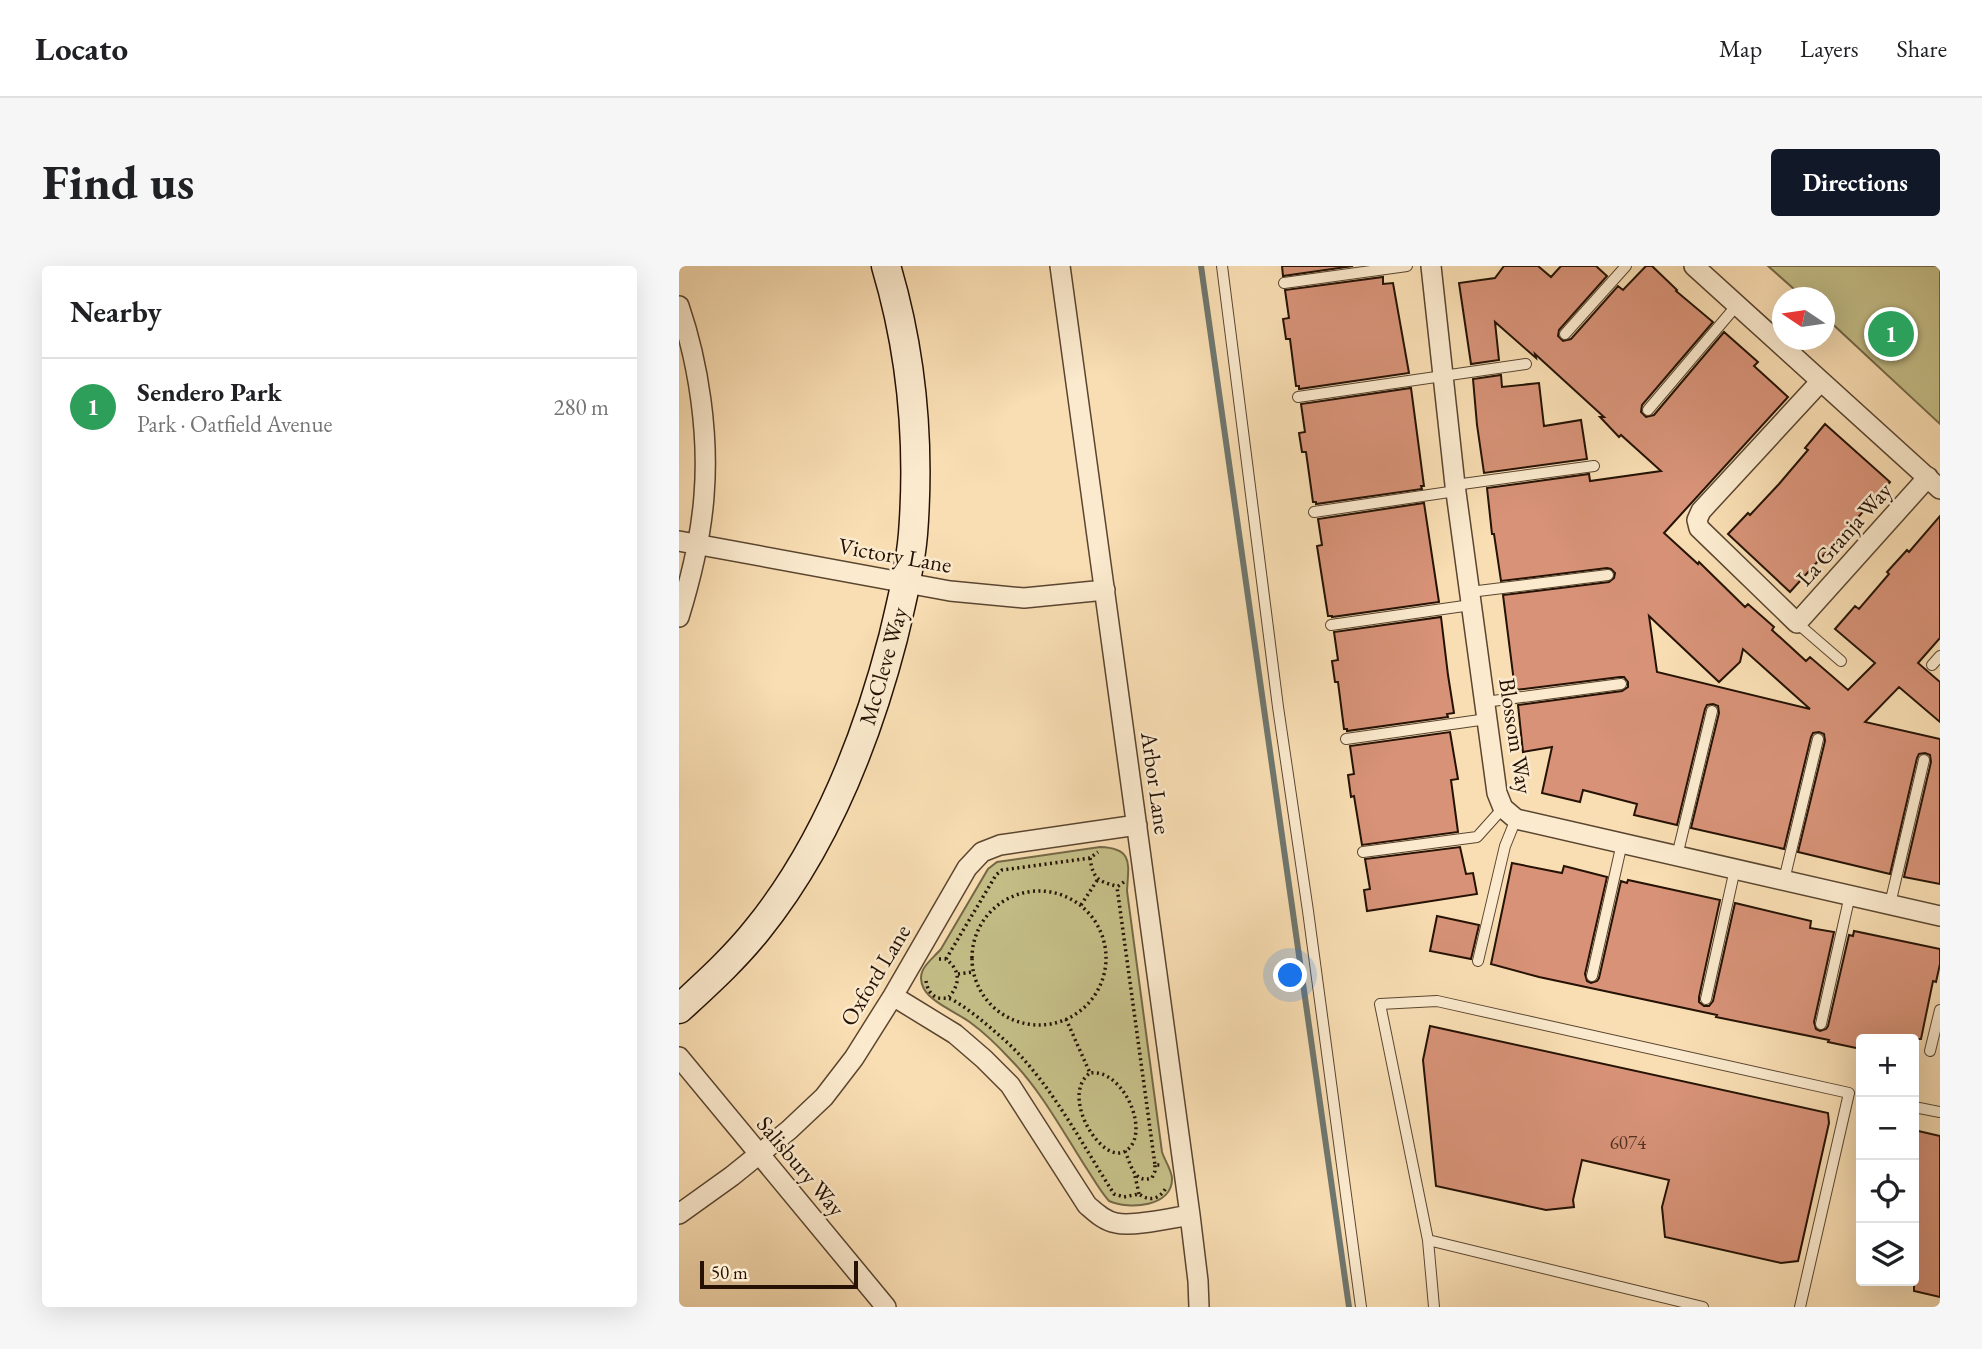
<!DOCTYPE html>
<meta charset="utf-8">
<style>
body{margin:0;font-family:"EB Garamond",serif;background:#f6f6f6;color:#202124}
.controls{position:absolute;right:21px;bottom:21px;display:grid;overflow:hidden;border-radius:7px;box-shadow:0 7px 28px #0002}
.controls button{width:63px;height:63px;display:grid;place-items:center;padding:0;border:0;border-bottom:2px solid #e0e0e0;background:#fff;color:#202124;font:35px sans-serif}
.compass{position:absolute;left:1093px;top:21px;width:63px;height:63px;border-radius:50%;background:#fff;box-shadow:0 7px 28px #0002;rotate:283deg}
.scale{position:absolute;left:21px;bottom:18px;width:158px;box-sizing:border-box;padding-left:7px;border:4px solid #251204;border-top:0;font-size:19px;line-height:24px;white-space:nowrap;color:#251204;-webkit-text-stroke:5px #fbeace;paint-order:stroke}
.you{position:absolute;left:612px;top:710px;width:24px;height:24px;margin:-18px;border:5px solid #fff;border-radius:50%;background:#1a73e8;box-shadow:0 0 0 10px #1a73e833}
.badge{display:grid;place-items:center;width:46px;height:46px;border-radius:50%;background:#111827;color:#fff;font-size:23px;font-weight:700}
.pin{position:absolute;translate:-50% -50%;border:4px solid #fff;box-shadow:0 2px 7px #0006}
.list{margin:0;padding:0;list-style:none}
h2{display:flex;justify-content:space-between;align-items:center;height:91px;margin:0;padding:0 28px;font-size:30px}
h2 small{font-size:23px;font-weight:400;color:#757577}
.list li{display:grid;grid-template-columns:46px 1fr auto;gap:21px;align-items:center;box-sizing:border-box;height:98px;padding:0 28px;border-top:2px solid #e0e0e0}
.list b{display:block;font-size:26px;white-space:nowrap}
.list p{margin:0;font-size:23px;white-space:nowrap;color:#757577}
.list em{font-size:23px;font-style:normal;color:#757577}
.icon{flex:none;width:38px;height:38px;fill:none;stroke:currentColor;stroke-width:2;stroke-linecap:round;stroke-linejoin:round}
.map{position:relative;flex:none;width:1261px;height:1041px;overflow:hidden;border-radius:7px}
header{display:flex;align-items:center;gap:42px;box-sizing:border-box;height:98px;padding:0 35px;background:#fff;border-bottom:2px solid #e0e0e0}
header strong{font-size:33px}
nav{display:flex;gap:38px;margin-inline-start:auto;font-size:24px}
.intro{display:flex;align-items:center;justify-content:space-between;box-sizing:border-box;height:168px;padding:0 42px}
h1{margin:0;font-size:49px}
.button{padding:18px 32px;border-radius:7px;background:#111827;color:#fff;font-size:24px;font-weight:700}
main{display:flex;gap:42px;padding:0 42px}
aside{flex:1;background:#fff;border-radius:7px;box-shadow:0 7px 28px #0002}
.map>svg:first-child{display:block}
</style>
<header>
<strong>Locato</strong>
<nav><a>Map</a><a>Layers</a><a>Share</a></nav>
</header>
<div class="intro"><h1>Find us</h1><a class="button">Directions</a></div>
<main>
<aside>
<h2>Nearby<small></small></h2>
<ul class="list">
<li><span class="badge" style="background:#2e9e5b">1</span><div><b>Sendero Park</b><p>Park · Oatfield Avenue</p></div><em>280 m</em></li>
</ul>
</aside>
<div class="map">
<svg width="1261" height="1041" viewBox="0 0 1261 1041">
<rect width="100%" height="100%" fill="#f9deb3"/>
<filter id="stains"><feTurbulence type="fractalNoise" baseFrequency=".00286" numOctaves="4"/><feColorMatrix values="0 0 0 0 .2 0 0 0 0 .09 0 0 0 0 .02 0 0 0 .5 -.17"/></filter>
<radialGradient id="worn" r=".72"><stop offset=".6" stop-color="#630" stop-opacity="0"/><stop offset="1" stop-color="#630" stop-opacity=".3"/></radialGradient>
<!-- green -->
<path fill="#c5bf88" stroke="#756846" stroke-width="2" d="M 1089,0 L 1261,0 L 1261,158 L 1146,51 L 1146,32 L 1124,31 Z
M 421,581 C 456,582 449,600 448,625 L 483,886 C 486,895 492,903 493,912 C 494,941 450,944 430,935 C 421,925 414,912 406,900 C 383,864 362,825 332,794 C 320,781 307,768 292,757 C 279,747 253,737 245,723 C 235,704 252,695 262,683 L 309,603 L 318,596 Z"/>
<g fill="none" stroke-linecap="round" stroke-linejoin="round">
<!-- stream -->
<path stroke="#6f776f" stroke-width="6" d="M 522,0 L 670,1041"/>
</g>
<!-- building -->
<path fill="#d79277" stroke="#251204" stroke-width="2" fill-rule="evenodd" d="M 603,0 L 674,0 L 604,10 Z
M 825,0 L 859,0 L 872,11 L 882,0 L 917,0 L 928,10 L 880,64 L 879,70 L 884,75 L 892,73 L 939,20 L 944,24 L 967,0 L 973,0 L 998,24 L 997,25 L 1034,56 L 963,139 L 962,146 L 967,151 L 975,149 L 1045,66 L 1079,96 L 1075,100 L 1109,131 L 985,267 L 1019,298 L 1020,296 L 1066,341 L 1069,338 L 1095,361 L 1093,364 L 1127,395 L 1131,391 L 1169,424 L 1196,397 L 1156,363 L 1176,340 L 1180,343 L 1210,308 L 1208,306 L 1228,284 L 1230,286 L 1261,250 L 1261,372 L 1239,397 L 1261,416 L 1261,456 L 1220,421 L 1186,456 L 1261,473 L 1261,618 L 1225,611 L 1252,496 L 1251,489 L 1246,487 L 1240,488 L 1238,492 L 1211,608 L 1119,586 L 1146,475 L 1145,468 L 1140,466 L 1134,467 L 1132,471 L 1105,583 L 1012,562 L 1040,447 L 1039,440 L 1034,438 L 1028,439 L 1026,443 L 998,559 L 955,549 L 958,538 L 904,524 L 901,536 L 863,527 L 873,481 L 844,486 L 839,439 L 943,425 L 949,421 L 949,416 L 945,411 L 941,411 L 836,424 L 824,329 L 930,316 L 935,312 L 936,307 L 932,303 L 928,302 L 822,315 L 815,268 L 813,268 L 808,222 L 910,208 L 911,215 L 982,205 L 942,169 L 940,171 L 921,151 L 925,151 L 856,88 L 857,92 L 816,56 L 820,94 L 792,98 L 780,17 L 816,12 ZM 970,350 L 1040,416 L 1061,396 L 1064,383 L 1131,443 L 978,406 Z
M 704,11 L 704,18 L 714,17 L 730,107 L 620,123 L 620,120 L 617,120 L 611,73 L 607,73 L 604,53 L 610,52 L 606,24 Z
M 822,109 L 823,121 L 860,117 L 865,160 L 902,154 L 908,193 L 805,207 L 798,159 L 794,113 Z
M 732,122 L 745,220 L 742,220 L 743,223 L 637,238 L 637,236 L 634,236 L 627,186 L 623,186 L 620,167 L 626,166 L 622,138 Z
M 1146,158 L 1211,216 L 1111,326 L 1049,268 L 1069,247 L 1071,249 L 1100,218 L 1129,184 L 1126,182 Z
M 745,237 L 760,336 L 653,351 L 653,350 L 649,350 L 638,280 L 643,279 L 639,253 Z
M 762,351 L 769,409 L 775,447 L 768,448 L 769,451 L 668,465 L 668,463 L 665,463 L 659,416 L 656,416 L 653,395 L 659,394 L 655,366 Z
M 771,466 L 779,513 L 772,514 L 779,566 L 683,579 L 675,530 L 672,531 L 669,509 L 675,508 L 671,480 Z
M 781,581 L 787,608 L 794,607 L 798,628 L 688,645 L 685,624 L 691,623 L 686,593 Z
M 833,597 L 883,607 L 885,600 L 928,611 L 906,708 L 908,715 L 912,717 L 918,715 L 920,712 L 942,615 L 948,617 L 949,614 L 1041,634 L 1020,731 L 1020,736 L 1025,740 L 1030,740 L 1034,735 L 1056,637 L 1132,655 L 1131,662 L 1155,666 L 1135,756 L 1137,763 L 1141,765 L 1147,763 L 1149,760 L 1170,669 L 1174,670 L 1175,665 L 1261,683 L 1261,698 L 1257,716 L 1254,715 L 1242,773 L 1182,773 L 1182,783 L 1149,776 L 1150,774 L 1037,751 L 1038,749 L 860,711 L 812,698 Z
M 758,650 L 800,659 L 792,693 L 751,685 Z
M 751,760 L 1149,847 L 1150,857 L 1119,995 L 1102,997 L 986,971 L 983,941 L 990,914 L 903,894 L 894,934 L 895,941 L 867,944 L 757,920 L 744,794 Z
M 1235,864 L 1261,870 L 1261,1031 L 1235,1025 Z"/>
<g fill="none" stroke-linecap="round" stroke-linejoin="round">
<!-- lane casing -->
<g stroke="#5a4530" stroke-width="12">
<path id="lane" d="M 543,0 L 599,441 L 629,645 L 682,1041
M 605,17 L 728,0
M 886,68 L 947,0
M 619,131 L 847,98
M 969,144 L 1058,39
M 776,219 L 915,200
M 635,246 L 777,225
M 791,326 L 929,309
M 1118,357 L 1162,395
M 652,359 L 792,339
M 1253,399 L 1261,390
M 806,436 L 942,418
M 667,473 L 808,453
M 684,586 L 798,571 L 824,542
M 998,590 L 1033,445
M 1105,614 L 1139,473
M 1211,638 L 1245,494
M 799,695 L 826,580 L 837,553
M 913,710 L 943,577
M 1027,733 L 1056,603
M 1142,758 L 1171,629
M 1251,785 L 1261,744
M 1235,841 L 1261,846
M 749,974 L 701,738 L 758,735 L 1170,827 L 1121,1041
M 755,1041 L 749,974 L 1024,1041"/>
</g>
<!-- street casing -->
<g stroke="#5a4530" stroke-width="22">
<path id="street" d="M 381,0 L 511,949 L 519,1015 L 520,1041
M 752,0 L 776,219 L 818,527 L 824,542 L 837,553 L 1261,650
M 1015,0 L 1261,223
M 0,40 C 20,98 30,169 25,230 C 22,271 12,312 0,351
M 1142,115 L 1022,245 L 1018,254 L 1020,262 L 1118,357 L 1249,211
M 0,275 L 271,325 L 345,332 L 426,324
M 214,730 L 276,768 L 305,793 L 331,819 L 408,939 C 416,946 425,955 437,957 C 455,961 492,952 511,949
M 0,791 L 207,1041
M 0,948 L 53,910 L 110,864 L 145,831 L 175,792 L 214,730 L 288,602 L 303,586 L 321,579 L 458,559"/>
</g>
<!-- secondary casing -->
<g stroke="#251204" stroke-width="31">
<path id="secondary" d="M 0,743 C 27,718 55,693 78,664 C 146,580 187,476 214,372 C 222,338 231,303 234,268 C 241,177 233,87 207,0"/>
</g>
<!-- path -->
<path stroke="#251204" stroke-width="3.5" stroke-dasharray="2 3.5" stroke-linecap="butt" d="M 411,592 C 414,612 418,615 437,620
M 445,616 L 438,621 L 476,899 L 483,899
M293 692a67 67 0 1 1 134 0a67 67 0 1 1-134 0Z
M 402,639 L 419,613
M 260,693 L 267,693 C 281,704 282,717 270,731
M 267,693 L 317,609 L 323,604 L 411,592 L 419,586
M 279,708 L 294,706
M 247,715 C 248,720 249,725 254,729 C 260,735 267,730 274,734 C 291,744 306,757 321,770 C 368,810 401,875 435,928 L 445,931 L 460,928 C 471,936 480,933 487,922
M 387,753 L 411,807 C 444,802 472,866 448,884 C 425,903 379,830 411,807
M 446,885 C 452,899 455,918 473,912 L 476,905 L 476,899
M 456,910 L 460,928"/>
<!-- lane -->
<use href="#lane" stroke="#fbeace" stroke-width="10"/>
<!-- street -->
<use href="#street" stroke="#fbeace" stroke-width="19"/>
<!-- secondary -->
<use href="#secondary" stroke="#fbeace" stroke-width="28"/>
</g>
<g text-anchor="middle" stroke-width="5" stroke-linejoin="round" paint-order="stroke">
<!-- number labels -->
<g font-size="19" fill="#523221">
<text x="949" y="883">6074</text>
</g>
<!-- street labels -->
<g font-size="23" fill="#251204" stroke="#fbeace">
<text transform="translate(1165 268) rotate(-48)" y="8">La Granja Way</text>
<text transform="translate(216 289) rotate(10)" y="8">Victory Lane</text>
<text transform="translate(204 400) rotate(-74)" y="8">McCleve Way</text>
<text transform="translate(837 470) rotate(81)" y="8">Blossom Way</text>
<text transform="translate(477 517) rotate(82)" y="8">Arbor Lane</text>
<text transform="translate(196 709) rotate(-59)" y="8">Oxford Lane</text>
<text transform="translate(122 900) rotate(50)" y="8">Salisbury Way</text>
</g>
</g>
<rect width="100%" height="100%" filter="url(#stains)"/>
<rect width="100%" height="100%" fill="url(#worn)"/>
</svg>
<div class="controls">
<button>+</button>
<button>−</button>
<button><svg class="icon" aria-label="locate" viewBox="0 0 24 24"><circle cx="12" cy="12" r="6"/><path d="M12 2v4M12 18v4M2 12h4M18 12h4"/></svg></button>
<button><svg class="icon" aria-label="layers" viewBox="0 0 24 24"><path d="M12 4l9 5-9 5-9-5zM3 14l9 5 9-5"/></svg></button>
</div>
<svg class="compass" viewBox="-18 -18 36 36"><path d="M0-13l5 13h-10z" fill="#e53935"/><path d="M0 13l5-13h-10z" fill="#757577"/></svg>
<div class="scale">50 m</div>
<div class="you"></div>
<div class="pin badge" style="left:1212px;top:68px;background:#2e9e5b">1</div>
</div>
</main>
